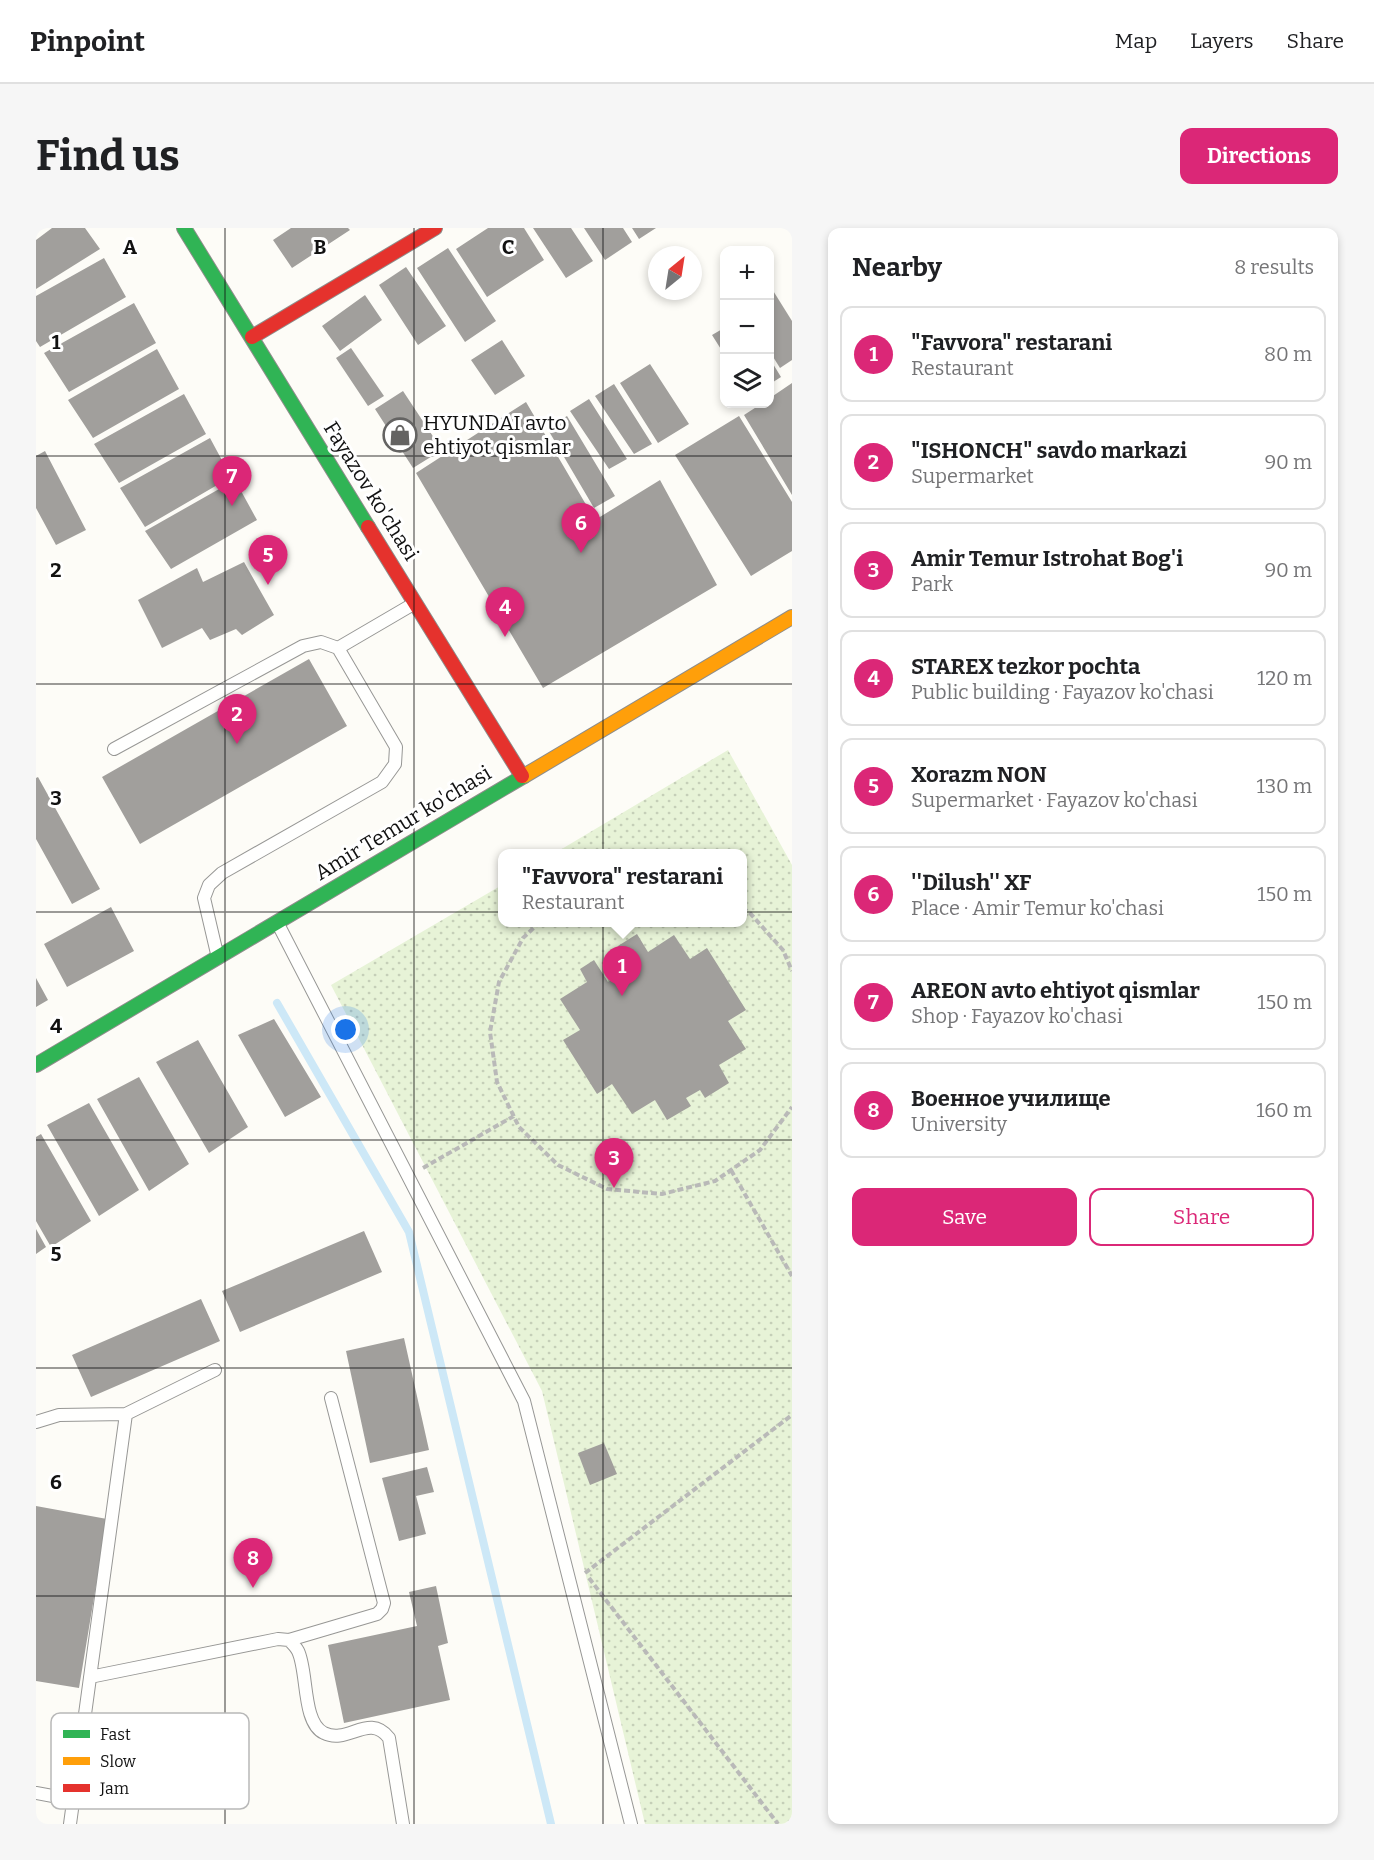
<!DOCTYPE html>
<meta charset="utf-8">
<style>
body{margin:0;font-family:Bitter,serif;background:#f6f6f6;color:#202124}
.controls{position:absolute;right:18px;top:18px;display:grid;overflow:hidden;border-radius:12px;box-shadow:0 3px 9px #0003}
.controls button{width:54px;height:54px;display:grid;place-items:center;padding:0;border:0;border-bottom:2px solid #e0e0e0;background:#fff;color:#202124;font:30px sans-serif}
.compass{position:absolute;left:612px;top:18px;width:54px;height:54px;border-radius:50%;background:#fff;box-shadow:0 3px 9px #0003;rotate:30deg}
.you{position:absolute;left:310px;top:802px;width:21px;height:21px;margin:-15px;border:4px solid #fff;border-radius:50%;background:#1a73e8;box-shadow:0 0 0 9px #1a73e833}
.badge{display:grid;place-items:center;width:39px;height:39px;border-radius:50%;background:#db2777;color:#fff;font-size:20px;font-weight:700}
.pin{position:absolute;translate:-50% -50px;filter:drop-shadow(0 2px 3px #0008)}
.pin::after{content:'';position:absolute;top:32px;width:21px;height:18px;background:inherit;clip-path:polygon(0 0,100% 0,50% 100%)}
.popup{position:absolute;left:462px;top:621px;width:249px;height:78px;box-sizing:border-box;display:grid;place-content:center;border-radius:12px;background:#fff;filter:drop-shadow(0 2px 4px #0005);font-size:20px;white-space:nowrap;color:#757577}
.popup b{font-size:22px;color:#202124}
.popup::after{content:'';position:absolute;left:50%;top:100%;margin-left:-12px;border:12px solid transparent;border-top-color:#fff}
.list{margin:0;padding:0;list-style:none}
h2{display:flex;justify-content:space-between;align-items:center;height:78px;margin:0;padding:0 24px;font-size:26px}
h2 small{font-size:20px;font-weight:400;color:#757577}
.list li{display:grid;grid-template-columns:39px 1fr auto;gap:18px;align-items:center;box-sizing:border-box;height:96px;margin:0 12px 12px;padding:0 12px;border:2px solid #e0e0e0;border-radius:12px}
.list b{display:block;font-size:22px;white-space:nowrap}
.list p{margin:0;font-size:20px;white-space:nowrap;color:#757577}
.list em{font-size:20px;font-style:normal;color:#757577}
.actions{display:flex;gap:12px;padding:18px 24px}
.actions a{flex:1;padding:14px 0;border:2px solid #db2777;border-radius:12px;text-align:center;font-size:21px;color:#db2777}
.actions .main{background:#db2777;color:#fff}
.icon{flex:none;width:33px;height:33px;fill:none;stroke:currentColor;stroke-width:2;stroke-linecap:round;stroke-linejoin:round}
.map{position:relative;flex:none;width:756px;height:1596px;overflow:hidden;border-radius:12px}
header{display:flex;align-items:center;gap:36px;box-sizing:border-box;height:84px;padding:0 30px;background:#fff;border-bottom:2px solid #e0e0e0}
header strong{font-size:28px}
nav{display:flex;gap:33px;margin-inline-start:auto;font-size:21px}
.intro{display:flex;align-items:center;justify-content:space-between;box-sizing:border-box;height:144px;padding:0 36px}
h1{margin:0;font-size:42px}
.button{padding:15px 27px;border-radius:12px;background:#db2777;color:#fff;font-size:21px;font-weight:700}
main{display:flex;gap:36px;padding:0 36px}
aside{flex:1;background:#fff;border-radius:12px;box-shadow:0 3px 9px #0003}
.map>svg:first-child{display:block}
</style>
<header>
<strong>Pinpoint</strong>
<nav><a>Map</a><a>Layers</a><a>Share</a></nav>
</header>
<div class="intro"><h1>Find us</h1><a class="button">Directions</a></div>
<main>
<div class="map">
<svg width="756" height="1596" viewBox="0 0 756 1596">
<defs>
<pattern id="grass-dots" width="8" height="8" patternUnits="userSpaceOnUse" patternTransform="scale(1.5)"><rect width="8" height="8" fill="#e7f3d7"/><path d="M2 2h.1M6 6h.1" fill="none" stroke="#c5cfb8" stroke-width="1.8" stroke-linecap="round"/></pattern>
</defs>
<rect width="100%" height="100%" fill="#fdfcf7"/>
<!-- grass -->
<path fill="url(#grass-dots)" d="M 692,522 L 756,637 L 756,1596 L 609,1596 L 506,1163 L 295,757 L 466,657 L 466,694 L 706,694 L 706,626 L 519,625 Z"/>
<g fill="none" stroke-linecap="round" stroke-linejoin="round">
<!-- stream -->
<path stroke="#cde8f7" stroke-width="8" d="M 241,775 L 373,1004 L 515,1596"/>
</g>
<!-- building -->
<path fill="#a19f9c" d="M 16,0 L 49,0 L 64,21 L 0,61 L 0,12 Z
M 255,0 L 312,0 L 314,2 L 256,40 L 237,12 Z
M 452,0 L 488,0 L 508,32 L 451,69 L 420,21 Z
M 497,0 L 535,0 L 557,33 L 530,50 Z
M 548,0 L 587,0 L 596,14 L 569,32 Z
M 596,0 L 620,0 L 603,11 Z
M 412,20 L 460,93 L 429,114 L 381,40 Z
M 68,30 L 90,69 L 4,119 L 0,113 L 0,68 Z
M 370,39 L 410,98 L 382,117 L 343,57 Z
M 736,61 L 756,93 L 756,132 L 744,140 L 734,124 L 734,62 Z
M 329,67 L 346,92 L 304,123 L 286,98 Z
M 98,75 L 120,115 L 33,164 L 8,125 Z
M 688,100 L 688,126 L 676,107 Z
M 466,112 L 489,148 L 459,167 L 435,132 Z
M 315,120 L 348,168 L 332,178 L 300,130 Z
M 121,121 L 143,161 L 57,210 L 32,172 Z
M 734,131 L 745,149 L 734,156 Z
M 614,136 L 653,196 L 622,215 L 584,155 Z
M 756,155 L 756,267 L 708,187 L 725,176 L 734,176 L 734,170 Z
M 578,156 L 616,216 L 598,226 L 559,168 Z
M 367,163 L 406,222 L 377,240 L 339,181 Z
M 148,166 L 170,206 L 83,255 L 58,216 Z
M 553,171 L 591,231 L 573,241 L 534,183 Z
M 490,174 L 559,292 L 624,252 L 681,357 L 507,460 L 380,245 Z
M 531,188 L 579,268 L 558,280 L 511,200 Z
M 703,188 L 756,274 L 756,323 L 715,348 L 639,227 Z
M 174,210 L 195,249 L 109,299 L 84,260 Z
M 9,223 L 50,302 L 20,317 L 0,280 L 0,228 Z
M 199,252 L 221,292 L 135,341 L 109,303 Z
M 208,334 L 238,387 L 206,407 L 200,401 L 174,412 L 166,400 L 126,420 L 102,372 L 161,340 L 167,354 Z
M 273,431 L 311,498 L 104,616 L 66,549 Z
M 2,549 L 64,661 L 36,676 L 0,611 L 0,550 Z
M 75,679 L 98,723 L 31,759 L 8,716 Z
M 601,706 L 612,724 L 638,707 L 654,731 L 671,720 L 710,782 L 692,793 L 710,821 L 683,837 L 693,855 L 669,870 L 664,862 L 650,870 L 655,878 L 631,892 L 619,872 L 596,886 L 576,856 L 561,866 L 527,812 L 544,802 L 524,771 L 551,754 L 544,741 L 558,732 L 572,754 L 596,739 L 582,718 Z
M 0,750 L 12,772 L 0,779 Z
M 238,791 L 285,869 L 249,889 L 202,807 Z
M 162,812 L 212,899 L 173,925 L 120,834 Z
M 103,849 L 153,936 L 113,963 L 61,871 Z
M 53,875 L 103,962 L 63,988 L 11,897 Z
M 5,906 L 55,993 L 15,1019 L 0,993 L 0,909 Z
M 0,1001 L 10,1019 L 0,1026 Z
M 328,1003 L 346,1044 L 204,1104 L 186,1063 Z
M 165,1071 L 184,1113 L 55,1169 L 36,1127 Z
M 368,1110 L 393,1222 L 334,1235 L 310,1123 Z
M 568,1215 L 581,1246 L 554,1257 L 542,1225 Z
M 391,1239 L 398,1264 L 380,1268 L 390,1306 L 363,1313 L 346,1250 Z
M 0,1278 L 71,1291 L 43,1460 L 0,1453 Z
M 400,1358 L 412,1415 L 402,1418 L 414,1472 L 308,1495 L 292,1417 L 381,1398 L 373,1364 Z"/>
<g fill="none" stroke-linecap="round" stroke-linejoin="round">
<!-- lane casing -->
<g stroke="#979795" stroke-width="14">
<path id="lane" d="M 302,420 L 379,375
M 78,521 L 267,418 L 285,414 L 302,420 L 360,519 L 359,536 L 346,554 L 186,645 L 173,657 L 168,670 L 182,730
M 242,696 L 488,1173 L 595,1596
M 0,1194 L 23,1187 L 90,1186 L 179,1142
M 253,1412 L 341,1386 L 346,1381 L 348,1375 L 295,1170
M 54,1449 L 242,1411 L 253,1412 C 256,1415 260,1419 262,1423 C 272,1443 266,1495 288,1505 C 312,1517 333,1484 353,1510 L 367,1596
M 0,1565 L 38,1572
M 34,1596 L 90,1186"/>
</g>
<!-- fast casing -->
<g stroke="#8e8d8b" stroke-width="16">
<path id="fast" d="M 148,0 L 332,299
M 0,837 L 488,548"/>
</g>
<!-- slow casing -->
<g stroke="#8e8d8b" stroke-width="16">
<path id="slow" d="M 488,548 L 756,389"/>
</g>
<!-- jam casing -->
<g stroke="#8e8d8b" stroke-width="16">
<path id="jam" d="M 216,109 L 399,0
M 332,299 L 486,548"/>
</g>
<!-- path -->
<path stroke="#b9b9b8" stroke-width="4" stroke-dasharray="6 3" stroke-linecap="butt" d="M 706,680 L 713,684 L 747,722 L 756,743
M 504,694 L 487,710 L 463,754 L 454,804 L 461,854 L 483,899 L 522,937 L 571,961 L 626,966 L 679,953 L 695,942 L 724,922 L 756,879
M 387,940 L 478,888
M 695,942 L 756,1048
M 549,1345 L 756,1187
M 553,1350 L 742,1596"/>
<!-- lane -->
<use href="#lane" stroke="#fffffe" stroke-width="12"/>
<!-- fast -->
<use href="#fast" stroke="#30b455" stroke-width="14"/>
<!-- slow -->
<use href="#slow" stroke="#ff9f0a" stroke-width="14"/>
<!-- jam -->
<use href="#jam" stroke="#e5322d" stroke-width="14"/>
</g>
<!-- grid -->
<path fill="none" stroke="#111" stroke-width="1.5" stroke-opacity="0.55" d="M 189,0 L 189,1596M 378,0 L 378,1596M 567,0 L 567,1596M 0,228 L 756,228M 0,456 L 756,456M 0,684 L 756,684M 0,912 L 756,912M 0,1140 L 756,1140M 0,1368 L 756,1368"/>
<!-- icons -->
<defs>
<g id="shop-ring" transform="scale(1.725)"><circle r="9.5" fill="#fff" stroke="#646362" stroke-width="1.5"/><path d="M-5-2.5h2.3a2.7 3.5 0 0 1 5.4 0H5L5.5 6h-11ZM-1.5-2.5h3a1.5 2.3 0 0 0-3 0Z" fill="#646362"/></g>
</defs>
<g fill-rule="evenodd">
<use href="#shop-ring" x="364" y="207"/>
</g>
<g text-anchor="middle" stroke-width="6" stroke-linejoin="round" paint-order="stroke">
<!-- poi labels -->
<g font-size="21" fill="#111" stroke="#fff" text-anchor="start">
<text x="387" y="202">HYUNDAI avto<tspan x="387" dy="24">ehtiyot qismlar</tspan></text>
</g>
<!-- street labels -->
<g font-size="21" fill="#111" stroke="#fff">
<text transform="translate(335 263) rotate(58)" y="7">Fayazov ko'chasi</text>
<text transform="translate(367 595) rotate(-31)" y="7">Amir Temur ko'chasi</text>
</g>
</g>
<!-- legend -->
<rect x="15" y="1485" width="198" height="96" rx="9" fill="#fff" stroke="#b8b8b8" stroke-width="1.5"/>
<rect x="27" y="1502" width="27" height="8" fill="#30b455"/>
<rect x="27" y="1529" width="27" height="8" fill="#ff9f0a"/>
<rect x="27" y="1556" width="27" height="8" fill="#e5322d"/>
<g font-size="16" fill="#111">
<text x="64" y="1512">Fast</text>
<text x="64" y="1539">Slow</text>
<text x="64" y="1566">Jam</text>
</g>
<g font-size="20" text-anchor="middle" font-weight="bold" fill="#111" stroke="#fff" stroke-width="6" stroke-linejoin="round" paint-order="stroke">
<text x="94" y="26">A</text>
<text x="284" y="26">B</text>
<text x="472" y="26">C</text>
<text x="20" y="121">1</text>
<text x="20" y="349">2</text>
<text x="20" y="577">3</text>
<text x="20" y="805">4</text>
<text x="20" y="1033">5</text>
<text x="20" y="1261">6</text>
</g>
</svg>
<div class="controls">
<button>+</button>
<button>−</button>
<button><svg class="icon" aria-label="layers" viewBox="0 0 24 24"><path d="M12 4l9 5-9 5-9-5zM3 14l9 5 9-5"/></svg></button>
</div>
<svg class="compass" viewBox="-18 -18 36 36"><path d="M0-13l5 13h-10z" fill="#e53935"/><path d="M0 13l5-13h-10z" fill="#757577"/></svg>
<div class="you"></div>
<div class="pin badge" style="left:586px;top:768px">1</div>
<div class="popup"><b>&quot;Favvora&quot; restarani</b>Restaurant</div>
<div class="pin badge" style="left:201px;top:516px">2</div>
<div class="pin badge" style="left:578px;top:960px">3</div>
<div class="pin badge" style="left:469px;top:409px">4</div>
<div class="pin badge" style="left:232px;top:357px">5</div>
<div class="pin badge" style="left:545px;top:325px">6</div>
<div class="pin badge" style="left:196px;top:278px">7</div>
<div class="pin badge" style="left:217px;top:1360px">8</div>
</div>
<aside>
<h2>Nearby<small>8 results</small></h2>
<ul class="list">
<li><span class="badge">1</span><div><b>&quot;Favvora&quot; restarani</b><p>Restaurant</p></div><em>80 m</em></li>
<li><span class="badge">2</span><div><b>&quot;ISHONCH&quot; savdo markazi</b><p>Supermarket</p></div><em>90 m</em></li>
<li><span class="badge">3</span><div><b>Amir Temur Istrohat Bog'i</b><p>Park</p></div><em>90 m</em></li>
<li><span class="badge">4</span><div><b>STAREX tezkor pochta</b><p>Public building · Fayazov ko'chasi</p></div><em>120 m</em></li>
<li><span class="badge">5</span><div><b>Xorazm NON</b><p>Supermarket · Fayazov ko'chasi</p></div><em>130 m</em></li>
<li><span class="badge">6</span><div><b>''Dilush'' XF</b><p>Place · Amir Temur ko'chasi</p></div><em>150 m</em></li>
<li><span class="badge">7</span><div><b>AREON avto ehtiyot qismlar</b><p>Shop · Fayazov ko'chasi</p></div><em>150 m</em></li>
<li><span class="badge">8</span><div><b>Военное училище</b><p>University</p></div><em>160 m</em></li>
</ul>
<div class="actions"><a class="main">Save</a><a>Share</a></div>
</aside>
</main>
